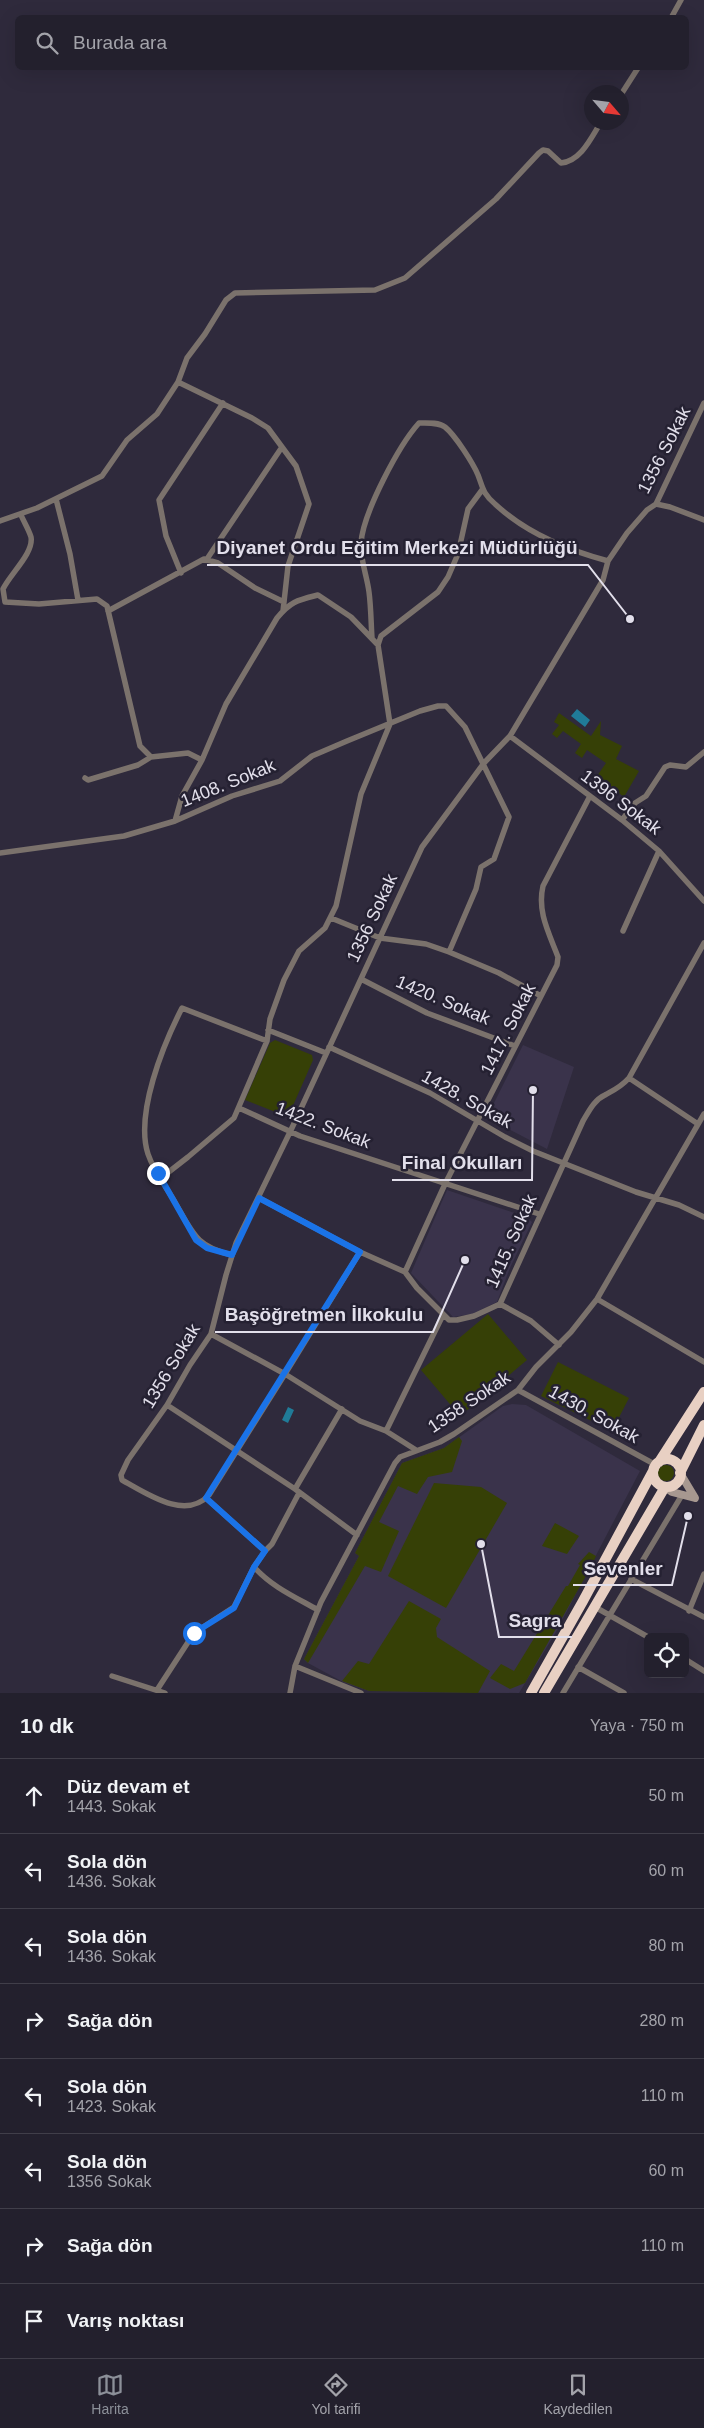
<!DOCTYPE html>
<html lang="tr">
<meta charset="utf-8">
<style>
body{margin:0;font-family:Arial,sans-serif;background:#2b2835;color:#f1f3f6}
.controls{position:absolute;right:15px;bottom:15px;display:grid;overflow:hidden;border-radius:8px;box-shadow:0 5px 20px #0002}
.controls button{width:45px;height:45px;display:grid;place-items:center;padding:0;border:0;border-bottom:1px solid #403e49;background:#23202d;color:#f1f3f6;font:25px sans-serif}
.compass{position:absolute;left:584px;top:85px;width:45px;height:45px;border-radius:50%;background:#23202d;box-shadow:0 5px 20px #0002;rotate:118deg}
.stop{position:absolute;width:15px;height:15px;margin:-11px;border:4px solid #1a73e8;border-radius:50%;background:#fff}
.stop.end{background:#1a73e8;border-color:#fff;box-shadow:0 1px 5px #0008}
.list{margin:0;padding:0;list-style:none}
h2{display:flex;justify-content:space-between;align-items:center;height:65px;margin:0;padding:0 20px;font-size:21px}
h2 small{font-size:16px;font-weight:400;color:#a3a3aa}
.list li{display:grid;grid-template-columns:32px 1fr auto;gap:15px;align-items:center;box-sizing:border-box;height:75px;padding:0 20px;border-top:1px solid #403e49}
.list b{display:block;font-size:19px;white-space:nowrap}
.list p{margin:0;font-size:16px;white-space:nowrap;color:#a3a3aa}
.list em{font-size:16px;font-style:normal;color:#a3a3aa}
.icon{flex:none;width:28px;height:28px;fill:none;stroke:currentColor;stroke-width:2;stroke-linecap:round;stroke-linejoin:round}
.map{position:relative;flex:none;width:704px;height:1693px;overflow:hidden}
.search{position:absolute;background:#23202d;box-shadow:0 5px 20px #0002;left:15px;right:15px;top:15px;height:55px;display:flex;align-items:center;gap:12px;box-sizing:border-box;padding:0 18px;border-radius:8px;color:#a3a3aa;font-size:19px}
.sheet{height:665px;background:#23202d}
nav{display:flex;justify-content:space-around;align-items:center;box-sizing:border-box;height:70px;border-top:1px solid #403e49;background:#23202d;font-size:14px;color:#a3a3aa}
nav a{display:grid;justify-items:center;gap:2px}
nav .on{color:#8c9099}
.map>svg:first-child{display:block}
</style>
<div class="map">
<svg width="704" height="1693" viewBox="0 0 704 1693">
<rect width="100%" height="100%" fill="#2f2a3c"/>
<!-- built -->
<path fill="#3a334b" d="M 523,1045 L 574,1067 L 547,1149 L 491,1120 L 489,1113 Z
M 447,1190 L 526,1217 L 532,1222 L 510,1268 L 497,1302 L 472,1314 L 453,1317 L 411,1273 Z
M 512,1404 L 526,1405 L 640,1471 L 556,1632 L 519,1693 L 369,1691 L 343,1682 L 308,1663 L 304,1659 L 359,1556 L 355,1553 L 402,1463 L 444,1448 L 503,1406 Z"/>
<!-- green -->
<path fill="#364006" d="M 559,713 L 591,736 L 601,721 L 600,735 L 622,746 L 616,759 L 639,771 L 624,797 L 597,776 L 606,763 L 587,750 L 582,758 L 575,753 L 581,744 L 563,731 L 557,738 L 552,734 L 559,725 L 554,722 Z
M 275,1040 L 312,1055 L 313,1060 L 288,1117 L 245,1100 L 270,1043 Z
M 488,1314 L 527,1360 L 460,1416 L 421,1370 Z
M 558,1362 L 629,1398 L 612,1431 L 541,1396 Z
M 459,1437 L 462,1441 L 452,1472 L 428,1477 L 417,1494 L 398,1486 L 379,1522 L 399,1531 L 381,1572 L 365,1566 L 308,1663 L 304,1659 L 359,1556 L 355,1553 L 402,1463 L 444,1448 Z
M658 1473a8 8 0 1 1 16 0a8 8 0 1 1-16 0Z
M 434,1483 L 481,1487 L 507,1503 L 446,1608 L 388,1576 Z
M 555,1523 L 579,1536 L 567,1554 L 542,1546 Z
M 589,1552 L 596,1556 L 591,1567 L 525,1683 L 510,1689 L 490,1678 L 501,1664 L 514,1671 L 566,1586 L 568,1586 L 580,1565 L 578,1564 Z
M 409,1601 L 441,1619 L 436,1628 L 437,1637 L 490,1671 L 478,1693 L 369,1691 L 342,1681 L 358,1661 L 369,1664 Z"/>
<!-- water -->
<path fill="#207b98" d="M 577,709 L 590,720 L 585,727 L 571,716 Z
M 288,1407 L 294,1410 L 288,1423 L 282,1420 Z"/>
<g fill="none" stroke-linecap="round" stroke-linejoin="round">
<!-- street -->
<path stroke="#7b726c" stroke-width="5.5" d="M 671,18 L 681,0
M 622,93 L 638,68
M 178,382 L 252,418 L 268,428 L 296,466 L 309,504 L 288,566 L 283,611
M 56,499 L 70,554 L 78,600
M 656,504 L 670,507 L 704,520
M 21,515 C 24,522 29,530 31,537 C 34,553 10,574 3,589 L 5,602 L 39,604 L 97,599 L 107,606 L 140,746 L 151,757 L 188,753 L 202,760
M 0,521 L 37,508 L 102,476 L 127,440 L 157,414 L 178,382 L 187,358 L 205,334 L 226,300 L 235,293 L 375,290 L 405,278 L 496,199 L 539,153 L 543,150 L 548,151 L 561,163 C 581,161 591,138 601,122
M 207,559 L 282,447
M 181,573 L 166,536 L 159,500 L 223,403
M 108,611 L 204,559 L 218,563 L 255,588 L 284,602
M 372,638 C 371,623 371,607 369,592 C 367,576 360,559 361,543 C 363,513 399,445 419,423 C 427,423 438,422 445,427 C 455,435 473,463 478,475 C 483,488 483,494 495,504 C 526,533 567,550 608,561
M 510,736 L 622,820 L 659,851 L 704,901
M 85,778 L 88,780 L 138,765 L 151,757
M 622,820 L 635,803 L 646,796 L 665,767 L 670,765 L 686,767 L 704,752
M 175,821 L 182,796 L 202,760 L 226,704 L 277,618 C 291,601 298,600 318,595 L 351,617 L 378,645
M 0,853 L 124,836 L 175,821 L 232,796 L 280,781 L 312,756 L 347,741 L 420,711 L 438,706 L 446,706 L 465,727 L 509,817 L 494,859 L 481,867 L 476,889 L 449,952
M 331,918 L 380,938 L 426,944 L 449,952 L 499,973 L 541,996
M 623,931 L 659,851
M 361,979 L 427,1013 L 515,1046
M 268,1030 L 326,1053
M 329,1047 L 430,1093 L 505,1137 L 533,1151 L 636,1192 L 679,1205 L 704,1217
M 629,1078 L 698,1124
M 239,1108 L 300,1136 L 539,1214
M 161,1178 L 188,1157 L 234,1118 L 267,1041 L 270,1019 L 284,980 L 299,951 L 325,928 L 336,906 L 361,794 L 390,724 L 378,645 L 381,636 L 438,592 L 448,577 L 458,554 L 468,509 L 482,490
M 259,1198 L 360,1252 L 405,1272 L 417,1288 L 449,1320 L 457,1320 L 474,1316 L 500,1304 L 531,1321 L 559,1345
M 360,1252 L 285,1374 L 360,1421 L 386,1431 L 416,1450
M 232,1255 C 197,1247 193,1234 176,1204 C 167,1188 154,1172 148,1154 C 135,1114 163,1045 182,1008 L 267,1041
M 405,1272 L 445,1184 L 557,965 L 558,957 C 549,933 537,912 543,886 L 590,796
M 597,1299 L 704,1362
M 500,1304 L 583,1121 C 589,1111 594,1100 605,1095 C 614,1090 621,1087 629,1078 L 704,943
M 211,1334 L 285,1374 L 209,1495 C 185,1521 146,1493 122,1480 L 121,1475 L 128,1460 L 167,1405 L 190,1365 L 211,1334 L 226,1275 L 236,1243 L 291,1130 L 422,847 L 484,763 L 510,736 L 603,580 L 608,561 L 627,533 L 647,510 L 656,504 L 704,403
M 518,1390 L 656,1465
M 167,1405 L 295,1489 L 357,1535
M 386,1431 L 443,1315
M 295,1489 L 342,1409
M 206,1498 L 265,1551
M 254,1567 C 272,1587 295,1597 318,1610
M 631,1579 L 704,1617
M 595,1607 L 648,1637
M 689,1611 L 704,1574
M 685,1659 L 704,1671
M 295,1666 L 361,1693
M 578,1667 L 624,1693
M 112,1676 L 165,1693
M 157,1690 L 194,1633 L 234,1607 L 254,1567 L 265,1551 L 272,1544 L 299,1493
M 290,1693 L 295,1666 L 321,1602 L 395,1463 L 400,1457 L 440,1442 L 454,1434 L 518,1390 L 536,1367 L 571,1332 L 597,1299 L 704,1114
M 563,1693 L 682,1495"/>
<!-- secondary -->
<path stroke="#a79890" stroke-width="8" d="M 665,1487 L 672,1492 L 695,1498 L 680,1473"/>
<!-- highway -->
<path stroke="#e8d0c3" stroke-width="10" d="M653 1473a14 14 0 1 1 28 0a14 14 0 1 1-28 0Z
M 659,1462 L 704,1392
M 680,1473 L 704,1425
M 531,1693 L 583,1601 L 654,1469
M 544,1693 L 665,1487"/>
</g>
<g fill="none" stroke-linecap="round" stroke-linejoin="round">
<!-- route -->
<path stroke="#1a73e8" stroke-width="6" d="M 158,1173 L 196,1240 L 207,1248 L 232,1255 L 259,1198 L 360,1252 L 206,1498 L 265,1551 L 254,1567 L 234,1608 L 194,1633"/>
</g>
<g text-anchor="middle" stroke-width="5" stroke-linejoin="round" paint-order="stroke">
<!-- street labels -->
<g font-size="18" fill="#e2dfeb" stroke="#252132">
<text transform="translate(664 450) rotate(-63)" y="6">1356 Sokak</text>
<text transform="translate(228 783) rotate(-22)" y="6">1408. Sokak</text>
<text transform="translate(621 802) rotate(37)" y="6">1396 Sokak</text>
<text transform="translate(372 918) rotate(-65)" y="6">1356 Sokak</text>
<text transform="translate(443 1000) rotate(23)" y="6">1420. Sokak</text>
<text transform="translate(508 1029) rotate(-63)" y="6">1417. Sokak</text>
<text transform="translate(467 1099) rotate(29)" y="6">1428. Sokak</text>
<text transform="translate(323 1125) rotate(21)" y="6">1422. Sokak</text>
<text transform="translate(511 1241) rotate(-66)" y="6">1415. Sokak</text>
<text transform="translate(171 1366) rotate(-59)" y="6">1356 Sokak</text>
<text transform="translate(469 1402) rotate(-34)" y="6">1358 Sokak</text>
<text transform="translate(594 1414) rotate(29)" y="6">1430. Sokak</text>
</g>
</g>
<!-- callouts -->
<path fill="none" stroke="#e2dfeb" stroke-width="2" d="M630 619L588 565H207M533 1090L532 1180H392M465 1260L433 1332H215M688 1516L672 1585H573M481 1544L499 1637H572"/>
<g fill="#e2dfeb" stroke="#252132" stroke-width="2">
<circle cx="630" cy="619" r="5"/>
<circle cx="533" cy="1090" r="5"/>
<circle cx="465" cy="1260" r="5"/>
<circle cx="688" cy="1516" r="5"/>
<circle cx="481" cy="1544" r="5"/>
</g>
<g font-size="19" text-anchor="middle" font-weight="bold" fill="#e2dfeb" stroke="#252132" stroke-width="5" stroke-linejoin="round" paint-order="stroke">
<text x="397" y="554">Diyanet Ordu Eğitim Merkezi Müdürlüğü</text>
<text x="462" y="1169">Final Okulları</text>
<text x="324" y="1321">Başöğretmen İlkokulu</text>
<text x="623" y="1575">Sevenler</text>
<text x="535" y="1627">Sagra</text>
</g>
</svg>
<div class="controls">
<button><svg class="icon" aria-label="locate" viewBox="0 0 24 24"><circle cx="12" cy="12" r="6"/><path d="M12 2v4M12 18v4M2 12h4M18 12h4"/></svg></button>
</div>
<svg class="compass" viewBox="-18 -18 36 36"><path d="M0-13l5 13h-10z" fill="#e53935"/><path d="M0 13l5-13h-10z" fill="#a3a3aa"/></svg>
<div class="stop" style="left:194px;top:1633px"></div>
<div class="stop end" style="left:158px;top:1173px"></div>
<div class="search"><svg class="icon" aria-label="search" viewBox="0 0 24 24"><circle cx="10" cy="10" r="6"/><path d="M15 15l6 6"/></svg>Burada ara</div>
</div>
<section class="sheet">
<h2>10 dk<small>Yaya · 750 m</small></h2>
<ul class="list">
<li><svg class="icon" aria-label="ahead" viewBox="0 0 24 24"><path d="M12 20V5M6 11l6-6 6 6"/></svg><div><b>Düz devam et</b><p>1443. Sokak</p></div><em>50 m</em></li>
<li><svg class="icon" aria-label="left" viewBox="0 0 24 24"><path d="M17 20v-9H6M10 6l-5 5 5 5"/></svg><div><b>Sola dön</b><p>1436. Sokak</p></div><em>60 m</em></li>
<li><svg class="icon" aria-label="left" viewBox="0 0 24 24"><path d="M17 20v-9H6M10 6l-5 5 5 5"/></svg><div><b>Sola dön</b><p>1436. Sokak</p></div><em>80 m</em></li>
<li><svg class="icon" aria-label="right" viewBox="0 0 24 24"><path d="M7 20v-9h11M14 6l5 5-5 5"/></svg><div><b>Sağa dön</b></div><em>280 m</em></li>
<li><svg class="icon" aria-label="left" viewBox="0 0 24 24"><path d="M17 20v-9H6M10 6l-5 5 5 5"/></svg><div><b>Sola dön</b><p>1423. Sokak</p></div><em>110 m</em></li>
<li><svg class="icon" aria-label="left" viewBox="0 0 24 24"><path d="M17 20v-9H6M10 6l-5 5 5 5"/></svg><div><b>Sola dön</b><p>1356 Sokak</p></div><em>60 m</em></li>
<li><svg class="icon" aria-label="right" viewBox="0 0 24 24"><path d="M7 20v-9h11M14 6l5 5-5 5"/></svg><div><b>Sağa dön</b></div><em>110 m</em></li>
<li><svg class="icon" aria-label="arrive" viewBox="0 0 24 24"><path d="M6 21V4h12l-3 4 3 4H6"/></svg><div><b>Varış noktası</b></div></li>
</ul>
</section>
<nav>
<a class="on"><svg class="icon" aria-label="map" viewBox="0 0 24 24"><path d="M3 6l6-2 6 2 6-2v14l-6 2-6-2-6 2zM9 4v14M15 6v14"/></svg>Harita</a>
<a><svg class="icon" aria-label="directions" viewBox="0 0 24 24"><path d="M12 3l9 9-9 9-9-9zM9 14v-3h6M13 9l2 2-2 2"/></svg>Yol tarifi</a>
<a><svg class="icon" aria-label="saved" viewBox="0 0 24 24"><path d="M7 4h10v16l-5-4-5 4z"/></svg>Kaydedilen</a>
</nav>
